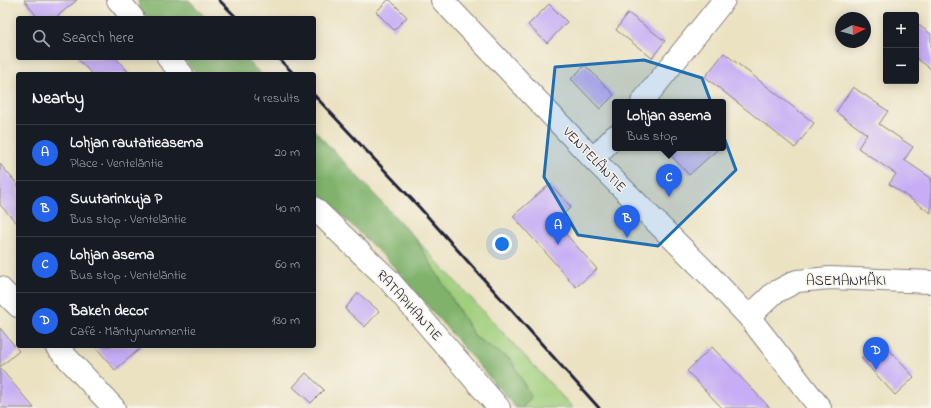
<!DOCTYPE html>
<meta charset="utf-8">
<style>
body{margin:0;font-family:"Indie Flower",sans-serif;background:#242831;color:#f1f3f6}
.controls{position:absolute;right:12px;top:12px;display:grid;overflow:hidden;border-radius:4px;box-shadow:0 2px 10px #0003}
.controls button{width:36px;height:36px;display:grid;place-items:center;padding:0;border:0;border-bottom:1px solid #363941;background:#171b24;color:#f1f3f6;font:20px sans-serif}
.compass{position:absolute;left:835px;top:12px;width:36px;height:36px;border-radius:50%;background:#171b24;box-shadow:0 2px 10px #0003;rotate:84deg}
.you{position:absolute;left:502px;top:244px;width:14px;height:14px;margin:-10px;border:3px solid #fff;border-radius:50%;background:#1a73e8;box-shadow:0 0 0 6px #1a73e833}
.badge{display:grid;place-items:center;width:26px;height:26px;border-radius:50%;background:#2563eb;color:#fff;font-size:13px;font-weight:700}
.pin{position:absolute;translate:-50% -33px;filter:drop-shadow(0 1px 2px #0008)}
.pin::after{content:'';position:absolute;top:21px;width:14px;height:12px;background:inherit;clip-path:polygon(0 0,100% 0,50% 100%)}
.popup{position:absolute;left:612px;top:99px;width:114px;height:52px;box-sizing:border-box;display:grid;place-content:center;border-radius:4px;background:#171b24;filter:drop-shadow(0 1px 3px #0005);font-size:13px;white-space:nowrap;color:#9ea1a6}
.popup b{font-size:15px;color:#f1f3f6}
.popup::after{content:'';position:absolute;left:50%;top:100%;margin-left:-8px;border:8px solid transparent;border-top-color:#171b24}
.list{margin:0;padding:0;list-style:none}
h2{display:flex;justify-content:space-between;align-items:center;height:52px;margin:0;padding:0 16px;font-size:17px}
h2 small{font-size:13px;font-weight:400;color:#9ea1a6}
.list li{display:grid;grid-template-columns:26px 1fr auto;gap:12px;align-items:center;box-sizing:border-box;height:56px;padding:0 16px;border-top:1px solid #363941}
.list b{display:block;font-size:15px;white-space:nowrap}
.list p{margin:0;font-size:13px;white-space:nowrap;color:#9ea1a6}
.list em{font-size:13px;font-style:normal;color:#9ea1a6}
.icon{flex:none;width:22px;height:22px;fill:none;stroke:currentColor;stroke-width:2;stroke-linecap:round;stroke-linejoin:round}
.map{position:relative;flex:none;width:931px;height:408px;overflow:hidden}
.search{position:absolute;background:#171b24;box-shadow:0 2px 10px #0003;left:16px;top:16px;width:300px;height:44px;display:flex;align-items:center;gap:10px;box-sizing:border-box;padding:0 14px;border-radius:4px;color:#9ea1a6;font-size:15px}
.panel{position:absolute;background:#171b24;box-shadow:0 2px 10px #0003;left:16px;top:72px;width:300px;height:276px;border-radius:4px}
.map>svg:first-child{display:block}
</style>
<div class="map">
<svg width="931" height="408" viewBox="0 0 931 408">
<rect width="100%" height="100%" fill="#f7f3e8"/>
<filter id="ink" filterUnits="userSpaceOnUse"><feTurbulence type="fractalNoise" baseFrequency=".025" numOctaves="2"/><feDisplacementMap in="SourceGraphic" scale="8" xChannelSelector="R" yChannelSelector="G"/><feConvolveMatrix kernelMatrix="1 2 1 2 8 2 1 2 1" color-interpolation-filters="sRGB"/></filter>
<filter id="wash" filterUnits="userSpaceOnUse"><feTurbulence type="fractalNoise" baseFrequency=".012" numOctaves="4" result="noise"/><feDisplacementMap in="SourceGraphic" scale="16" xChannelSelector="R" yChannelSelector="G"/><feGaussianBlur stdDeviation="0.9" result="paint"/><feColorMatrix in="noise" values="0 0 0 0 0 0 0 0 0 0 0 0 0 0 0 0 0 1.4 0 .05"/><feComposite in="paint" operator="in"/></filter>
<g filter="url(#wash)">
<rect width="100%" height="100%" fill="#ebe2c2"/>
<!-- green -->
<path fill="#a0cf7d" stroke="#61785c" d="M 416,239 L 573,408 L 522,408 L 531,397 L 511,360 L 475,337 Z"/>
<!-- forest -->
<path fill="#80b26c" stroke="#516a54" d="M 138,0 L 189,0 L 206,18 L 148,18 L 140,9 Z
M 182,58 L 245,58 L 261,74 L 197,74 Z
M 314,130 L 416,239 L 475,337 L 511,360 L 531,397 L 522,408 L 516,408 L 388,260 L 314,189 Z"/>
<g id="blocks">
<!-- building -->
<path fill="#c6adf5" d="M 24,0 L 77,0 L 55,18 L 38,18 Z
M 388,0 L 390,0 L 407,17 L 394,30 L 376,12 Z
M 549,4 L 567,22 L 547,43 L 528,25 Z
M 628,13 L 665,41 L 652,58 L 616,30 Z
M 916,23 L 931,34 L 931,69 L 916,58 Z
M 724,53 L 814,123 L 795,148 L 705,77 Z
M 77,58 L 116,58 L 130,74 L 92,74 Z
M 585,65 L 614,95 L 600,109 L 571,79 Z
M 853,87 L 888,111 L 879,124 L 913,147 L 904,160 L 931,178 L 931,213 L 889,184 L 896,174 L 858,148 L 867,134 L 836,112 Z
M 664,148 L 719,148 L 689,175 Z
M 0,164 L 18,185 L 18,224 L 0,205 Z
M 550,184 L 571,207 L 555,222 L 597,269 L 576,287 L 513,216 Z
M 358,293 L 379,311 L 365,327 L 345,309 Z
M 0,328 L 19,351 L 0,367 Z
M 880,340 L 914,377 L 895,395 L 861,358 Z
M 95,346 L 143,346 L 115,370 Z
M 712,347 L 770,408 L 722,408 L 687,371 Z
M 0,368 L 34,408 L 0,408 Z
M 306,373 L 324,390 L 311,403 L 293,387 Z"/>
</g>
</g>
<g filter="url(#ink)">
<use href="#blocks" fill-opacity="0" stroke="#86827e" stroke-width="1"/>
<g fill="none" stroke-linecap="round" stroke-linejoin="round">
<!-- minor casing -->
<g stroke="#86827e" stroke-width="24">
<path id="minor" d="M 118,0 L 133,18
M 442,0 L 593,159 L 710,276 L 749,317 L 820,408
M 168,58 L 182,74
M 642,102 L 724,0
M 593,159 L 615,136
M 314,208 L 388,279 L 499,408
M 0,288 L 18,306
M 749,317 L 774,293 L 797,281 L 830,278 L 931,282
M 56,346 L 114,408"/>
</g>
<!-- minor -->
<use href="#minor" stroke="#fff" stroke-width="22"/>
<!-- rail -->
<path stroke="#22223b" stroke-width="3" d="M 219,0 L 237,18
M 278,58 L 294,74
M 314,95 L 420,208 L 599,408"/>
</g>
</g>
<!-- marked area -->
<path fill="#1f6fb2" fill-opacity="0.2" stroke="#1f6fb2" stroke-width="3" stroke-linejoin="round" d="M 644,60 L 702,78 L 736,170 L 658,246 L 578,235 L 544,177 L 555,67 Z"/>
<g text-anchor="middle" stroke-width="3" stroke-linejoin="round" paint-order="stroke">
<!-- street labels -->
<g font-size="14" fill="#22223b" stroke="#f7f3e8">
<text transform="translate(595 159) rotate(46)" y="5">VENTELÄNTIE</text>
<text x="846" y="285">ASEMANMÄKI</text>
<text transform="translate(410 305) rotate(48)" y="5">RATAPIHANTIE</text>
</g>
</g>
</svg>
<div class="controls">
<button>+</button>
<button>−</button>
</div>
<svg class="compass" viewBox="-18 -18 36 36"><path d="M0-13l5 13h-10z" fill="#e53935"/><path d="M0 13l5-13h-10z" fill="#9ea1a6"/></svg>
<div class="you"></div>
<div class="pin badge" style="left:558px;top:245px">A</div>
<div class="pin badge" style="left:627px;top:238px">B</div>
<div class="pin badge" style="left:669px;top:197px">C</div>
<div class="popup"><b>Lohjan asema</b>Bus stop</div>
<div class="pin badge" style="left:876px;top:370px">D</div>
<div class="search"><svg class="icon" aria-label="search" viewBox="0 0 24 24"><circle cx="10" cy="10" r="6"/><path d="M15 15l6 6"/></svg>Search here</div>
<section class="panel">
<h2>Nearby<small>4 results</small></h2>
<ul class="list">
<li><span class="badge">A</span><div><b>Lohjan rautatieasema</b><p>Place · Venteläntie</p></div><em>20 m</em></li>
<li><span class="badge">B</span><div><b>Suutarinkuja P</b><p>Bus stop · Venteläntie</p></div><em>40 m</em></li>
<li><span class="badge">C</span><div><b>Lohjan asema</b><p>Bus stop · Venteläntie</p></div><em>60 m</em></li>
<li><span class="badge">D</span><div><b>Bake'n decor</b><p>Café · Mäntynummentie</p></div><em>130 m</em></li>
</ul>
</section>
</div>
